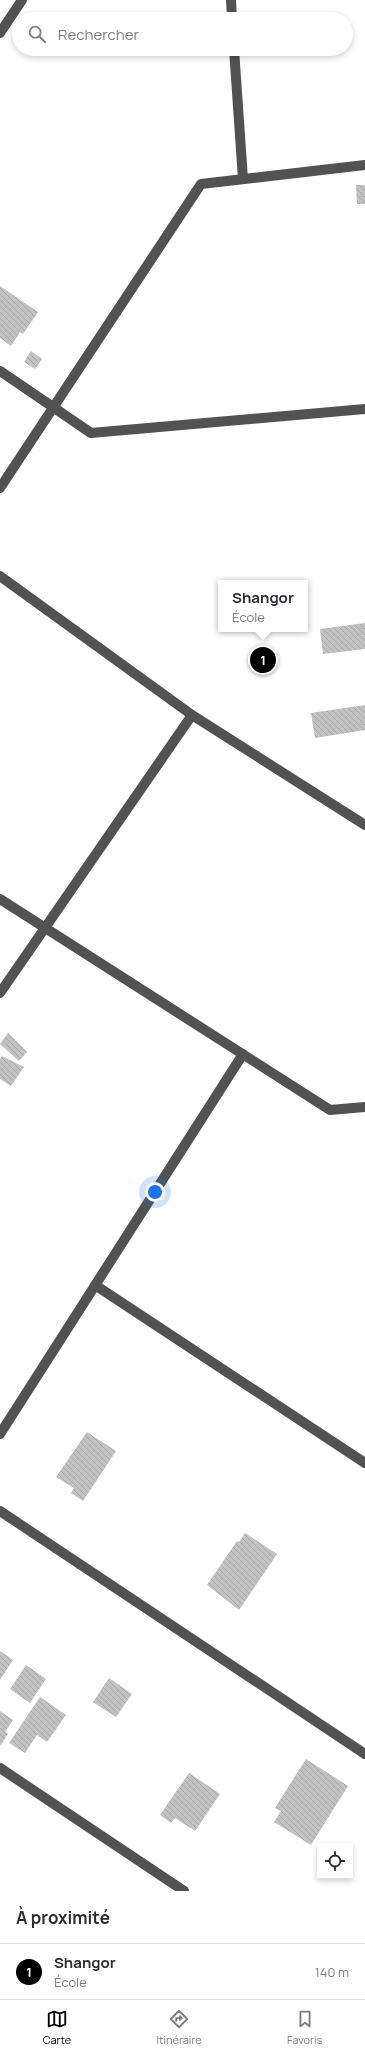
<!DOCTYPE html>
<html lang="fr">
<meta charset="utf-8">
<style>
body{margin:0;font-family:Manrope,sans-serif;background:#f7f7f7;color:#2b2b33}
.controls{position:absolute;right:12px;bottom:12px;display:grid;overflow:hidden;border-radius:0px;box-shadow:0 2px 6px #0003}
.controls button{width:36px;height:36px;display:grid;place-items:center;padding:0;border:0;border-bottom:1px solid #e1e1e2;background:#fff;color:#2b2b33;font:20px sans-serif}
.you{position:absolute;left:155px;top:1192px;width:14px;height:14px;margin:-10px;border:3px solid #fff;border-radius:50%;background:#1a73e8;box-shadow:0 0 0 6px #1a73e833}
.badge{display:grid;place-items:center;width:26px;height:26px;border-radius:50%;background:#000;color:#fff;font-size:13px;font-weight:700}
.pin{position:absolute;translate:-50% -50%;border:2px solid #fff;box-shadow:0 1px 4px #0006}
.popup{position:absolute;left:218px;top:580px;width:90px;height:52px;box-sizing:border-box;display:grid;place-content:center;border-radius:0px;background:#fff;filter:drop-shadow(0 1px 3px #0005);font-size:13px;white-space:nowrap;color:#7c7c81}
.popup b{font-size:15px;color:#2b2b33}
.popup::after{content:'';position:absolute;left:50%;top:100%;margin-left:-8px;border:8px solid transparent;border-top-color:#fff}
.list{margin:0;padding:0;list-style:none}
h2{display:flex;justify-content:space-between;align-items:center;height:52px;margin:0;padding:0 16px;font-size:17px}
h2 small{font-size:13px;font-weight:400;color:#7c7c81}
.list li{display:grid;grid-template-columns:26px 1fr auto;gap:12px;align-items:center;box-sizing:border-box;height:56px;padding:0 16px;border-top:1px solid #e1e1e2}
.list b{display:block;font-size:15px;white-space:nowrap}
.list p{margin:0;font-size:13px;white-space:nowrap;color:#7c7c81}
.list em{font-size:13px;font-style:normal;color:#7c7c81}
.icon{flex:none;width:22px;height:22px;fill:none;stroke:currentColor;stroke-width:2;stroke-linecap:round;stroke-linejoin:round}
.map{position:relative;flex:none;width:365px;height:1891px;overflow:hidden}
.search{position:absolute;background:#fff;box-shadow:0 2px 6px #0003;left:12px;right:12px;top:12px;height:44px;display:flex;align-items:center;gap:10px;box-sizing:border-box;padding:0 14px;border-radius:22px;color:#7c7c81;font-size:15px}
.sheet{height:108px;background:#fff}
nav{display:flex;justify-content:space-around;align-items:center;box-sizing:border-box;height:56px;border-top:1px solid #e1e1e2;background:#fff;font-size:11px;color:#7c7c81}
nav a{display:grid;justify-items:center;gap:2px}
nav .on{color:#000}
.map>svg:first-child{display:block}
</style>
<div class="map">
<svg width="365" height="1891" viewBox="0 0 365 1891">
<defs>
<pattern id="building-back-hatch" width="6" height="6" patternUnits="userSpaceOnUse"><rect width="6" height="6" fill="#c2c2c2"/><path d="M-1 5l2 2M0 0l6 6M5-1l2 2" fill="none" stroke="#a5a5a5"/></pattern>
</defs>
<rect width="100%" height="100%" fill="#fff"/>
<!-- building -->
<path fill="url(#building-back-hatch)" d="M 356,185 L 365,185 L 365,204 L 357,204 Z
M 0,286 L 38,312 L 23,334 L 20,332 L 11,346 L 0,338 Z
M 31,351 L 42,359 L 35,369 L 24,362 Z
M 365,623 L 365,649 L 323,654 L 320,629 Z
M 365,705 L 365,730 L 315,738 L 311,713 Z
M 8,1033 L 27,1052 L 19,1061 L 0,1044 Z
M 2,1056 L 24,1067 L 11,1086 L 0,1079 L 0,1059 Z
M 87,1432 L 116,1451 L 83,1501 L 71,1493 L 74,1488 L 56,1477 Z
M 245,1533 L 277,1554 L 239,1610 L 207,1585 L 237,1541 L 239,1542 Z
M 0,1651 L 13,1660 L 0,1680 Z
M 26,1665 L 46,1679 L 30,1703 L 10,1689 Z
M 109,1678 L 132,1694 L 116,1717 L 93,1702 Z
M 40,1697 L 66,1715 L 47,1742 L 37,1735 L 25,1753 L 9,1743 Z
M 0,1711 L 13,1720 L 5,1732 L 8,1734 L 0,1746 Z
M 306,1759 L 348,1786 L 311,1845 L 274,1822 L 281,1811 L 275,1808 Z
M 189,1773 L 220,1794 L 195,1831 L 175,1818 L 171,1823 L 160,1815 Z"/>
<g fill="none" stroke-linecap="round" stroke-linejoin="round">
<!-- minor -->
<path stroke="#525252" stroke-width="10" d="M 231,0 L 232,19
M 0,33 L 22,0
M 234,49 L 243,179
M 0,371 L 91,433 L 365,409
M 0,488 L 201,184 L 365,165
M 0,576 L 192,715 L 365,825
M 0,899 L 330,1110 L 365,1107
M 0,993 L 192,715
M 95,1285 L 365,1463
M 0,1434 L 243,1054
M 0,1511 L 365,1754
M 0,1768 L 184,1891"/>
</g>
</svg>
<div class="controls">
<button><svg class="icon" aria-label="locate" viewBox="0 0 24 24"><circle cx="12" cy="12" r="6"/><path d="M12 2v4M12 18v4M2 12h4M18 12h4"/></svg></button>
</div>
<div class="you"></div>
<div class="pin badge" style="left:263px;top:660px">1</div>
<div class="popup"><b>Shangor</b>École</div>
<div class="search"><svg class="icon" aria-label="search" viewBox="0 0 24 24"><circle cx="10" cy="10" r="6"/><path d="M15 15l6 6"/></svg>Rechercher</div>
</div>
<section class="sheet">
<h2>À proximité<small></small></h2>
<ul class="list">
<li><span class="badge">1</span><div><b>Shangor</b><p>École</p></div><em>140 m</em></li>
</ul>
</section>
<nav>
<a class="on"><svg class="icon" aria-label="map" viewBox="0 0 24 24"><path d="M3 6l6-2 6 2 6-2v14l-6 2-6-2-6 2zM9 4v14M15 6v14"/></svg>Carte</a>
<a><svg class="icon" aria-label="directions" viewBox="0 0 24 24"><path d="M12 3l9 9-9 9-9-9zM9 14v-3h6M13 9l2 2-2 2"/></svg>Itinéraire</a>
<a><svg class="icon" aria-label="saved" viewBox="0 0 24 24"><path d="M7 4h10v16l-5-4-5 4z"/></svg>Favoris</a>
</nav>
